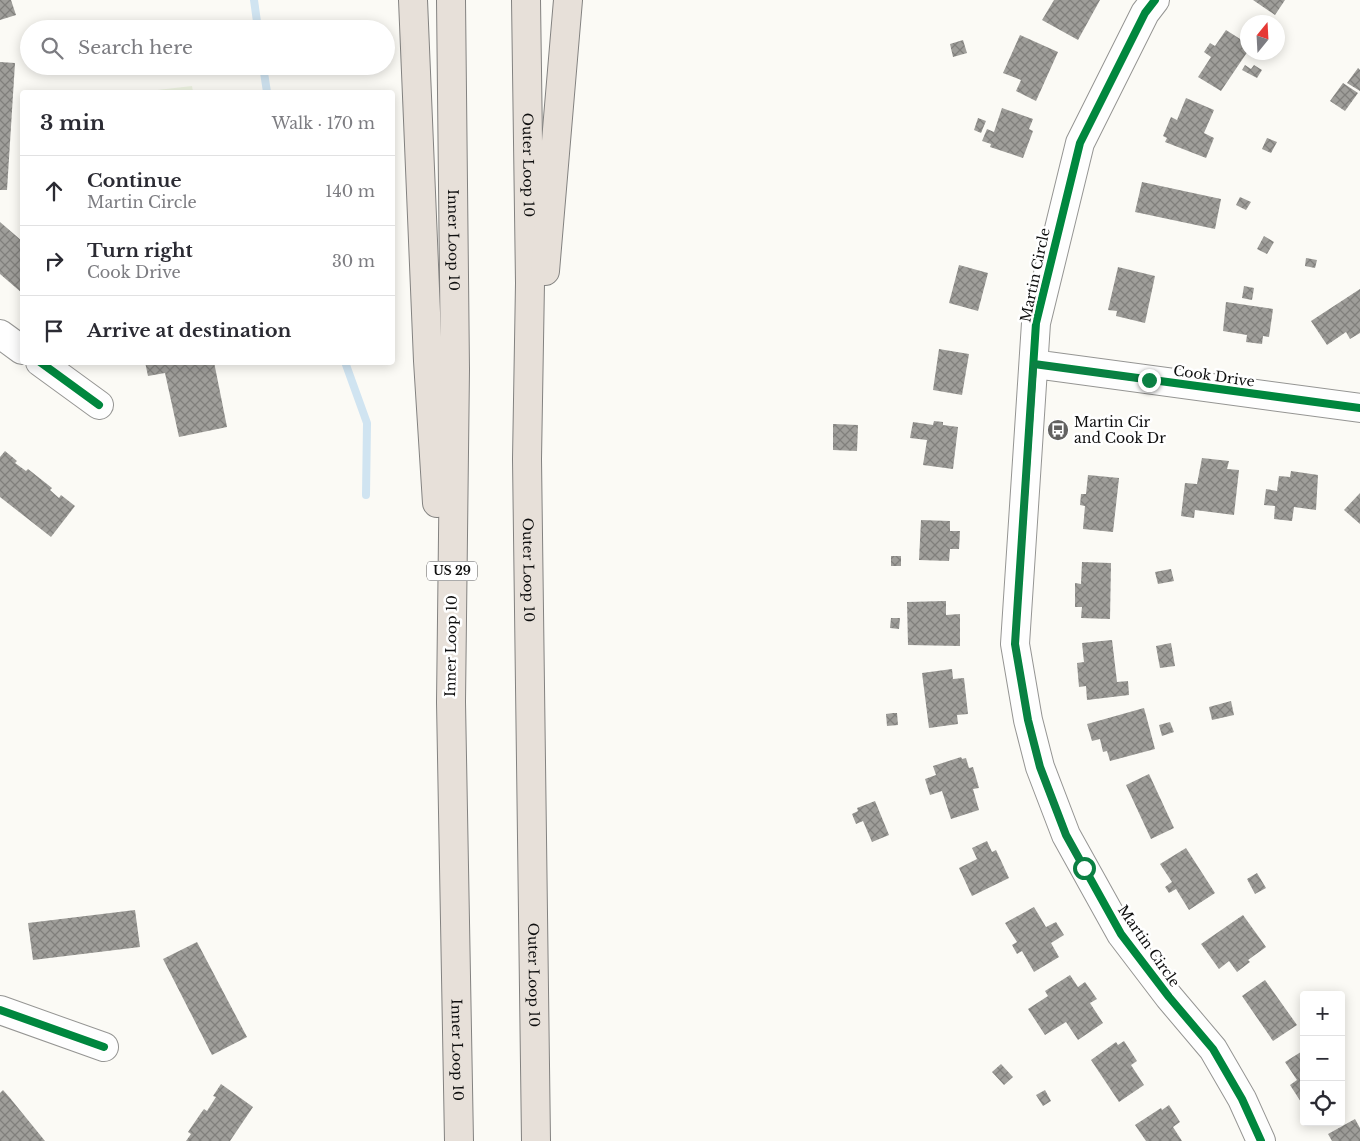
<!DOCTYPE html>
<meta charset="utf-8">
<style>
body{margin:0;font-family:"Libre Baskerville",serif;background:#f2f2f3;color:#2b2b33}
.controls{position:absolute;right:15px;bottom:15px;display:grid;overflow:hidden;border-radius:5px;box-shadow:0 2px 12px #0003}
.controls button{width:45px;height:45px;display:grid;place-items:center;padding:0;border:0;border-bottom:1px solid #e1e1e2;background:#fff;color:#2b2b33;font:25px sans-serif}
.compass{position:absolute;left:1240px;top:15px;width:45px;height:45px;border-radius:50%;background:#fff;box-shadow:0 2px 12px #0003;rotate:18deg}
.stop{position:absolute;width:15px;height:15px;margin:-11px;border:4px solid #0b8043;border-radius:50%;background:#fff}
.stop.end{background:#0b8043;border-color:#fff;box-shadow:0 1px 5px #0008}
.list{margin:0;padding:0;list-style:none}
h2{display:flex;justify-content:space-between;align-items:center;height:65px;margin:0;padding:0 20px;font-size:21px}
h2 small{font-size:16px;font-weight:400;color:#7c7c81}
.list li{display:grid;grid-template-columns:32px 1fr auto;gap:15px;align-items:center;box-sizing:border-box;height:70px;padding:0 20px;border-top:1px solid #e1e1e2}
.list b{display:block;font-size:19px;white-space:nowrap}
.list p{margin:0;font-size:16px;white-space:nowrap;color:#7c7c81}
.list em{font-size:16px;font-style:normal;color:#7c7c81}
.icon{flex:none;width:28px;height:28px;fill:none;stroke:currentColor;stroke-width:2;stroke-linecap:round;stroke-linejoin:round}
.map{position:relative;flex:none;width:1360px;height:1141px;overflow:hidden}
.search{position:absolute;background:#fff;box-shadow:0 2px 12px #0003;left:20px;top:20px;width:375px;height:55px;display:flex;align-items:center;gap:12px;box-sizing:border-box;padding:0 18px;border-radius:28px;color:#7c7c81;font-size:19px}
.panel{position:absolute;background:#fff;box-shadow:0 2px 12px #0003;left:20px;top:90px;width:375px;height:275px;border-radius:5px}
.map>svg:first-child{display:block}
</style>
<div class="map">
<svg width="1360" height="1141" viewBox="0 0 1360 1141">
<defs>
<pattern id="building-cross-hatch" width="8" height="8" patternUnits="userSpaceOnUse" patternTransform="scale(1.25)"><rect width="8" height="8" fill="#9f9e9a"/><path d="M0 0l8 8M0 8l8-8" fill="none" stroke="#807f7c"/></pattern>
</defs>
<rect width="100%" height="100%" fill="#fbfaf5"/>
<!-- pitch -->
<path fill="#edf3e1" d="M 192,86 L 193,92 L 140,92 Z"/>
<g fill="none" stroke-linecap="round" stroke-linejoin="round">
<!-- stream -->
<path stroke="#d0e4f1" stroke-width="8" d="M 254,0 L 258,29
M 263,66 L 267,92
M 345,362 L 367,423 L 366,495"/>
</g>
<!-- building -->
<path fill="url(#building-cross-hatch)" d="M 0,0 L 11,0 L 16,15 L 0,20 Z
M 1054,0 L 1100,0 L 1078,40 L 1042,20 Z
M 1253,0 L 1285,0 L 1275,15 Z
M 1226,30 L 1248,44 L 1248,51 L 1221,91 L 1198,77 L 1211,57 L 1204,52 L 1210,43 L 1215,46 Z
M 1020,35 L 1058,52 L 1036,101 L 1016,91 L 1021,80 L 1003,73 Z
M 963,40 L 967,53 L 953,57 L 950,44 Z
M 0,62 L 15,63 L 7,190 L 0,190 Z
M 1245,65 L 1251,69 L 1254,65 L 1262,70 L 1257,78 L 1242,70 Z
M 1358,68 L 1360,70 L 1360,91 L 1347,83 Z
M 1343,83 L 1358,93 L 1345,111 L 1330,101 Z
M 1186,98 L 1214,110 L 1204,133 L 1214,138 L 1206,158 L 1165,142 L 1167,138 L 1163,136 L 1171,117 L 1177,120 Z
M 1002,108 L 1033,119 L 1029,129 L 1033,131 L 1023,158 L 990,147 L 991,144 L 982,141 L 987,129 L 994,132 Z
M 978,118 L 986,121 L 981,133 L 974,130 Z
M 1267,138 L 1277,142 L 1271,153 L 1262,149 Z
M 1142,182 L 1221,199 L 1215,229 L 1135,212 Z
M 1240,197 L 1251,202 L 1246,210 L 1236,205 Z
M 0,222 L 22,241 L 22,293 L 0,274 Z
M 1264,236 L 1274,242 L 1267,254 L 1257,249 Z
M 1306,258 L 1317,260 L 1315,268 L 1305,266 Z
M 959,265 L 988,273 L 978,311 L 949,303 Z
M 1118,267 L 1155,276 L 1145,323 L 1116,316 L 1117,311 L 1108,310 Z
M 1244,286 L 1254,288 L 1252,300 L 1242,298 Z
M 1360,289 L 1360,333 L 1350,339 L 1346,332 L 1327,345 L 1311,321 Z
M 1226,302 L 1273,309 L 1269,337 L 1263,336 L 1262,344 L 1246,342 L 1247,335 L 1223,331 Z
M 939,349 L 969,354 L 962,395 L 933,390 Z
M 145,362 L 214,362 L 227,427 L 179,437 L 165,373 L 148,376 Z
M 934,421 L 943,422 L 943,425 L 958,427 L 953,469 L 923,465 L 927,440 L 910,438 L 913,422 L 933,425 Z
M 833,424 L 858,425 L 857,451 L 833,450 Z
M 5,451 L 17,461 L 15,463 L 26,471 L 28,469 L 52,488 L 50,490 L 59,498 L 61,495 L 75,506 L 51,537 L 0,497 L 0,457 Z
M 1202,458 L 1229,461 L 1227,469 L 1239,470 L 1234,515 L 1195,510 L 1194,518 L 1181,516 L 1185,483 L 1197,484 Z
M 1291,471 L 1318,475 L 1316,510 L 1294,507 L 1292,521 L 1274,519 L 1275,506 L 1264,505 L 1266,489 L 1277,491 L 1279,476 L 1290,477 Z
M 1088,475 L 1119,478 L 1113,532 L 1083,529 L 1085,506 L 1080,505 L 1081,494 L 1086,494 Z
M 1360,493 L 1360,524 L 1344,510 Z
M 921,520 L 950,521 L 950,531 L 960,531 L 959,549 L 950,549 L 949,561 L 919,560 Z
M 891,556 L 901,556 L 901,566 L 891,566 Z
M 1082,562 L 1111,563 L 1110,619 L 1081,618 L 1082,607 L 1075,607 L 1075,583 L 1081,584 Z
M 1171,569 L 1174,581 L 1158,584 L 1155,572 Z
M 946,601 L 946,615 L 960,614 L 960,646 L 908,645 L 907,602 Z
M 891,618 L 900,618 L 899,629 L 890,628 Z
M 1112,640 L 1117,682 L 1128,681 L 1129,695 L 1087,700 L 1086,686 L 1079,687 L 1077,663 L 1084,662 L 1082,643 Z
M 1171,643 L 1175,666 L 1160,668 L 1156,646 Z
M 952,669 L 953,679 L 964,678 L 968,714 L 957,715 L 958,724 L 929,728 L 922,673 Z
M 1231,701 L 1234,715 L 1212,720 L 1209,707 Z
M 1144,708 L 1155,749 L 1110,761 L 1107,751 L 1103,752 L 1100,739 L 1092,741 L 1087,724 Z
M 893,713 L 897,713 L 898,725 L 887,726 L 886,714 Z
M 1170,722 L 1174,732 L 1162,736 L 1159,725 Z
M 961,757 L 962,759 L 966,758 L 969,768 L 973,767 L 979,788 L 973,789 L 979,810 L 951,819 L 942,791 L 930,795 L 925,779 L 936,775 L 933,766 Z
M 1149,774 L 1174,828 L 1151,839 L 1126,785 Z
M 875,801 L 889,835 L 872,842 L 863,821 L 856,824 L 852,814 L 858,811 L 857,808 Z
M 987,841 L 992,852 L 996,850 L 1009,878 L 972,896 L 959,868 L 977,859 L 972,848 Z
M 1186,848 L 1215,893 L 1189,910 L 1176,889 L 1169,893 L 1165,887 L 1172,882 L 1160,864 Z
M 1257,873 L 1266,888 L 1255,894 L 1247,879 Z
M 1034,907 L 1046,927 L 1056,922 L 1064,935 L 1051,943 L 1059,957 L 1034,972 L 1022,951 L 1017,954 L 1012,945 L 1017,942 L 1005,923 Z
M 135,910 L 140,947 L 33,960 L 28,923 Z
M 1243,915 L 1266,947 L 1248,960 L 1250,962 L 1237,972 L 1229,961 L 1219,969 L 1201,944 Z
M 197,942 L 247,1037 L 212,1055 L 163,959 Z
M 1070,975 L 1078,987 L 1085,982 L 1097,999 L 1090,1003 L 1103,1023 L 1078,1040 L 1066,1022 L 1045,1035 L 1028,1009 L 1048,996 L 1045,991 Z
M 1265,980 L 1297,1025 L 1273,1041 L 1242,996 Z
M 1124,1041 L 1137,1061 L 1131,1065 L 1144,1085 L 1119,1102 L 1091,1060 L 1116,1042 L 1118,1045 Z
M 1304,1050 L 1304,1101 L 1301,1102 L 1290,1085 L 1297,1080 L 1285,1062 Z
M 1001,1064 L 1013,1077 L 1004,1085 L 992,1072 Z
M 221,1084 L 253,1107 L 230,1141 L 186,1141 L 191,1134 L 188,1132 L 201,1113 L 204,1109 L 207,1111 L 216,1097 L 213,1096 Z
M 3,1090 L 10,1098 L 45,1141 L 0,1141 L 0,1093 Z
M 1045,1090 L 1051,1101 L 1043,1106 L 1036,1095 Z
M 1169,1105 L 1180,1122 L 1173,1127 L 1182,1141 L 1146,1141 L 1135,1125 L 1161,1108 L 1162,1110 Z
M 1355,1119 L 1360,1128 L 1360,1141 L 1332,1141 L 1328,1134 Z"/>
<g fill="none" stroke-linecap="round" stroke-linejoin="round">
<!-- minor casing -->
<g stroke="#959593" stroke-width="30">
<path id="minor" d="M 1155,0 L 1145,13 L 1080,143 L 1036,323 L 1015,644 L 1028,720 L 1040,767 L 1066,835 L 1121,934 L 1169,997 L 1213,1049 L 1242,1099 L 1261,1141
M 0,334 L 22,350
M 40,362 L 99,405
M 1034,364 L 1360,408
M 0,1010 L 104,1047"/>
</g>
<!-- highway casing -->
<g stroke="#838280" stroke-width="30">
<g id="highway">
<path d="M 413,0 L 428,361 L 437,503"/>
<path id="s1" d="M 451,0 L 455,369 L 451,702 L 459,1141"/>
<path id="s2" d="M 526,0 L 530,283 L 527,459 L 536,1141"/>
<path d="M 545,271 L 568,0"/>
</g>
</g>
<!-- minor -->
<use href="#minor" stroke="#fefefe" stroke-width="28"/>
<!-- highway -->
<use href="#highway" stroke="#e7e0d9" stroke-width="28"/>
<!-- cycleway casing -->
<g stroke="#fff" stroke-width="11">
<path id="cycleway" d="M 1155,0 L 1145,13 L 1080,143 L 1036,323 L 1015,644 L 1028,720 L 1040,767 L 1066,835 L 1121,934 L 1169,997 L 1213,1049 L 1242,1099 L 1261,1141
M 40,362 L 99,405
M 1034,364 L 1360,408
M 0,1010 L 104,1047"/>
</g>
<!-- cycleway -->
<use href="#cycleway" stroke="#00873e" stroke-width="8"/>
</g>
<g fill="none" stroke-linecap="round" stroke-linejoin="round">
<!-- route -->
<path stroke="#0b8043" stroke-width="6" d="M 1084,868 L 1066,835 L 1040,767 L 1028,720 L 1015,644 L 1034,364 L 1149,380"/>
</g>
<!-- icons -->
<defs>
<g id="bus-disc" transform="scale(1.125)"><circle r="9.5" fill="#626160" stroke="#fff"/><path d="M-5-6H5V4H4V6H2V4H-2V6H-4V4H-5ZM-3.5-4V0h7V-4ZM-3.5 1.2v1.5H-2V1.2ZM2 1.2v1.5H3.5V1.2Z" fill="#fff"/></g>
</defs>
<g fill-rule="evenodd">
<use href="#bus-disc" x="1058" y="430"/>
</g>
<g text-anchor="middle" stroke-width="5" stroke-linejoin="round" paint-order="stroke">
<!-- shield labels -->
<rect fill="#fff" stroke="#575757" stroke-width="1" x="427" y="561.5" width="50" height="19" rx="4"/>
<g font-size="12" font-weight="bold" fill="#0f0f0f">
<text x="452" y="575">US 29</text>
</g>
<!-- street labels -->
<g font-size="14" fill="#0f0f0f" stroke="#fff">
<text dy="5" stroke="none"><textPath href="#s2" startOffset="165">Outer Loop 10</textPath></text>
<text dy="5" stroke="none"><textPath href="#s1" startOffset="240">Inner Loop 10</textPath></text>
<text transform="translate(1035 275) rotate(-78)" y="5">Martin Circle</text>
<text transform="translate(1214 376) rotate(8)" y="5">Cook Drive</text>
<text dy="5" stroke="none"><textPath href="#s2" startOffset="570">Outer Loop 10</textPath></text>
<text transform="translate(451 646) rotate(-89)" y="5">Inner Loop 10</text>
<text transform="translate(1149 946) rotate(55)" y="5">Martin Circle</text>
<text dy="5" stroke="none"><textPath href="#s2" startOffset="975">Outer Loop 10</textPath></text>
<text dy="5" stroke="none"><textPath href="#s1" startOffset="1050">Inner Loop 10</textPath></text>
</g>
<!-- poi labels -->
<g font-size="14" fill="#0f0f0f" stroke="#fff" text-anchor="start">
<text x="1074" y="427">Martin Cir<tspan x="1074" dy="16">and Cook Dr</tspan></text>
</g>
</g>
</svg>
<div class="controls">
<button>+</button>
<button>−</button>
<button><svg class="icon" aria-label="locate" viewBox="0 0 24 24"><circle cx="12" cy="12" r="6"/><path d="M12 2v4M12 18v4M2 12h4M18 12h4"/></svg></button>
</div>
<svg class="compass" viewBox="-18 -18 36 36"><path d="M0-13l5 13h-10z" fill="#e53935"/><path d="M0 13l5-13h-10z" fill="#7c7c81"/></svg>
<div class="stop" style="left:1084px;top:868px"></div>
<div class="stop end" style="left:1149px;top:380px"></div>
<div class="search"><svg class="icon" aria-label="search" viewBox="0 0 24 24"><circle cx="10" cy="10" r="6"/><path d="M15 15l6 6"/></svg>Search here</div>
<section class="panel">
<h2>3 min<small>Walk · 170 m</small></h2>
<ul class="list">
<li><svg class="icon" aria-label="ahead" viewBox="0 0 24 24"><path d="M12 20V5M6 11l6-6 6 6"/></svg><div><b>Continue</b><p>Martin Circle</p></div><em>140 m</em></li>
<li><svg class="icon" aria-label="right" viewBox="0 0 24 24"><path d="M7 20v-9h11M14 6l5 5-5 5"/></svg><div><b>Turn right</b><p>Cook Drive</p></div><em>30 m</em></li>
<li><svg class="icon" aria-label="arrive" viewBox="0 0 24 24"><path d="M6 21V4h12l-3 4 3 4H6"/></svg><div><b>Arrive at destination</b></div></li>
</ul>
</section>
</div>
